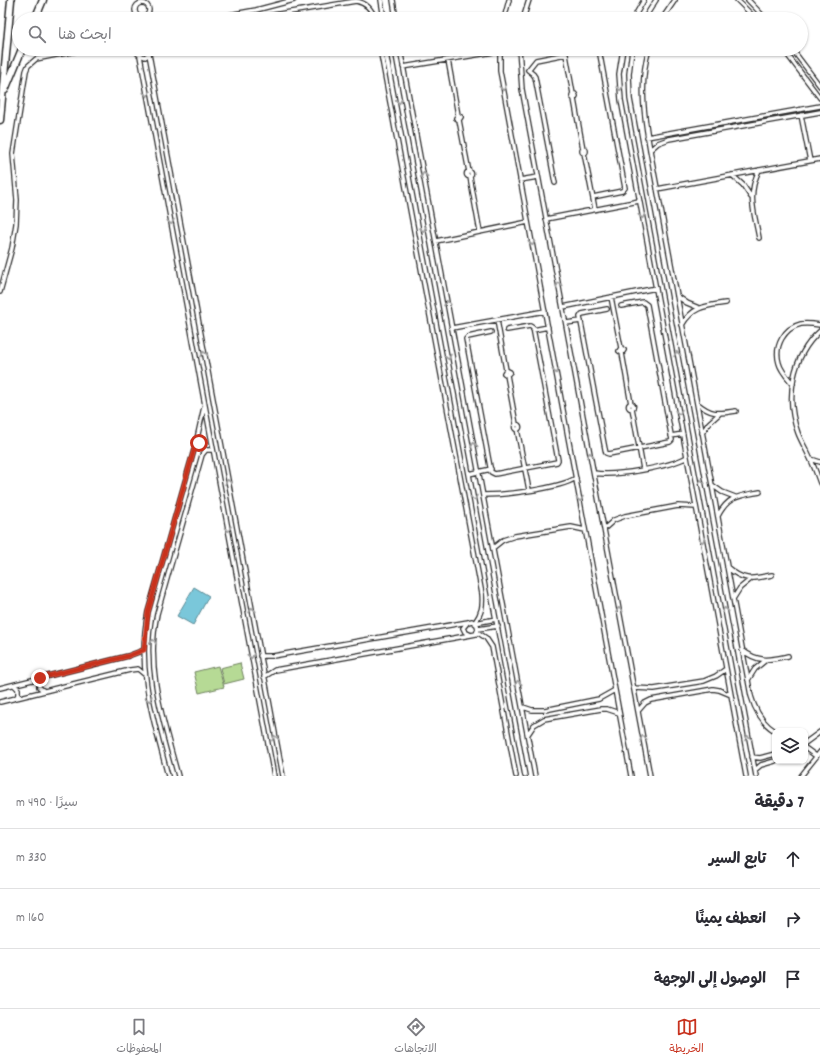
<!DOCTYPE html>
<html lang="ar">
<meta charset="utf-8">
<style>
body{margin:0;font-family:Dekko,"Playpen Sans Arabic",sans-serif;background:#f2f2f3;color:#2b2b33;direction:rtl}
.controls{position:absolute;right:12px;bottom:12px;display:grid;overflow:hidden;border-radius:8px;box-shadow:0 1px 3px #0004}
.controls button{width:36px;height:36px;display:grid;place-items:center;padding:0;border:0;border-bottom:1px solid #e1e1e2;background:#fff;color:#2b2b33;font:20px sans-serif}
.stop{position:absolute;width:12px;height:12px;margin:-9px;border:3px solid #c8321e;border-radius:50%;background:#fff}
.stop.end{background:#c8321e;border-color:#fff;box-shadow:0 1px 4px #0008}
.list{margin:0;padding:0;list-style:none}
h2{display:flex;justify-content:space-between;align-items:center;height:52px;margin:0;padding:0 16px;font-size:17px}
h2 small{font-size:13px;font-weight:400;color:#7c7c81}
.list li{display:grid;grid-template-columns:26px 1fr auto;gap:12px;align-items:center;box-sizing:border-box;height:60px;padding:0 16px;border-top:1px solid #e1e1e2}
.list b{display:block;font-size:15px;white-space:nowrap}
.list em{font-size:13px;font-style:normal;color:#7c7c81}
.icon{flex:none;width:22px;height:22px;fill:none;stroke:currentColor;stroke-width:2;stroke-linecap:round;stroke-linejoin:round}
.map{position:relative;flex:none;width:820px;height:776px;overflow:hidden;direction:ltr}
.search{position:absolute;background:#fff;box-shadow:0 1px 3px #0004;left:12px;right:12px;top:12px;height:44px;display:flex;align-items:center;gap:10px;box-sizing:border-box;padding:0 14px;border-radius:22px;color:#7c7c81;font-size:15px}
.sheet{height:232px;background:#fff}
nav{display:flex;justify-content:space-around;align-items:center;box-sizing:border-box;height:56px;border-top:1px solid #e1e1e2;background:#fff;font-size:11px;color:#7c7c81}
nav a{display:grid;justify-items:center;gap:2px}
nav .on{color:#c8321e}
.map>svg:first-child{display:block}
</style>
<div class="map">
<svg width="820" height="776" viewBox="0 0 820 776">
<rect width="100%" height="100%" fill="#fff"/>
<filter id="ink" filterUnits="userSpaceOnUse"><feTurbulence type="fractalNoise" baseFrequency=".025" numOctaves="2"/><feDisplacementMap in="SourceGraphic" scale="8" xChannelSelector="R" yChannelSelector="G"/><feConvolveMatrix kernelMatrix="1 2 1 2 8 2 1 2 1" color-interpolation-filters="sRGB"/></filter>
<g filter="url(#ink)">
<!-- green -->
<path fill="#b6da95" stroke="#708260" d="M 240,663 L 244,679 L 224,684 L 220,668 Z
M 218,666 L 224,687 L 199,693 L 194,672 Z"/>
<!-- water -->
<path fill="#7ac7da" stroke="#5a8994" d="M 194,587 L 209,596 L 193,625 L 177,616 Z"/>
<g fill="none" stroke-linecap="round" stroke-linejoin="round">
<!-- minor casing -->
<g stroke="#2b2b2b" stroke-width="6">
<path id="minor" d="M 381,0 L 384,19
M 393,0 L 396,19
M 737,0 L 756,19
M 748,0 L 766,19
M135 10a7 7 0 1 1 14 0a7 7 0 1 1-14 0Z
M 148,15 L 155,19
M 207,19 L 256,10 L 294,0
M 249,19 L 356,1 C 366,3 372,9 375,19
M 504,19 L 509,0
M 523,19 L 529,0
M 633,19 L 644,0
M 644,19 L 656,0
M 662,19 L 675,0
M 136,49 L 138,54 L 145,57 L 149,54 L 152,49
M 380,49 L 482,594 C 483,605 482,613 475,622
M 390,49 L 525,776
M 400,49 L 535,776
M 500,49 L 500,71 L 504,92 L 631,776
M 519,49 L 522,89 L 650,776
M 565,49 L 573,94
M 623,49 L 619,74 L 621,100 L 746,776
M 632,49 L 629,74 L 630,99 L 756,776
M 649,49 C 639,82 644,116 650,150 L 751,696 C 755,710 762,723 775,731
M 783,49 L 820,98
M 792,49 L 820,86
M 149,54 L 283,776
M 140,56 L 274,776
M 448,60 L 458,115
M 403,67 L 500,51
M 574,99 L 576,96 L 575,94 L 572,95 L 572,97 L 574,99 L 583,149
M 801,115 L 810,161
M 459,120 L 461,117 L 458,115 L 456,118 L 459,120 L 469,172
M 647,137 L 820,106
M582 151a2 2 0 1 1 4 0a2 2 0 1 1-4 0Z
M 650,150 L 658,143 L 669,139 L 820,112
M 584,153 L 595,209
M466.5 174a2.5 2.5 0 1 1 5 0a2.5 2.5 0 1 1-5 0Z
M 732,175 L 743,185 L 751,197
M 470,177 L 480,232
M 520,180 L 538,177
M 555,183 L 535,77 L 533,74 L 528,70 L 536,60 L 566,54
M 657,189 L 820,159
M 593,197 L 622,191 L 625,188 L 600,55
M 546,219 L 639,201
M 759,238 C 754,211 747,196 759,170
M 436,241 L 528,222
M 0,292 L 12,248 L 16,224 L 17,200 L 13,154 L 26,71 L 28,66 L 36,59 L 86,49
M 677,296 L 687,303 L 699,308
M 611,297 L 621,348
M 563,307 L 656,288
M 607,309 L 582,314 L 580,317 L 605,449 L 606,453 L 609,454 L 670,442 L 672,440 L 647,305 L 643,302 L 621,306
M 497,320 L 506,370
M 566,323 L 581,321
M 682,325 C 693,306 706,306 726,303
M 452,328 L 545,311
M 533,330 L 548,327
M 820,331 C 792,356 785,398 798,433 C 801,441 806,449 810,458 C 814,466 817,475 820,483
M 491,332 L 468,337 L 466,339 L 491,472 L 495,474 L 557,462 L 558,460 L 533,328 L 530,326 L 507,330
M 622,353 L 624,350 L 621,348 L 619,351 L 622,353 L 631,404
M 507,375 L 510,372 L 506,370 L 504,373 L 507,375 L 516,424
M 793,384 C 787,377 781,371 779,363 C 774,346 784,328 801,324 C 807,323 814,324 820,325
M 697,403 C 711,415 718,414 736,411
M628.5 406a2.5 2.5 0 1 1 5 0a2.5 2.5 0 1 1-5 0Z
M 632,408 L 643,469
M514.5 427a2.5 2.5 0 1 1 5 0a2.5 2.5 0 1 1-5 0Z
M 517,429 L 529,490
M 702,433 L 709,423 L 719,414
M 671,436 L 683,434
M 196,443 L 202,445 L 206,450
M 811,459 L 820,462
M 594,473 C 613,477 670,467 687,457
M 469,474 L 491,469
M 712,485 L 722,492 L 735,497
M 483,495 C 504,495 558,489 576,478
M 718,516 C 728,496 739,496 760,492
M 604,529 L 614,520 L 625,516 L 678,506 L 696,507
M 493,548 L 503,540 L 515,536 L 571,527 L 585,530
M 727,567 C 744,582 752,579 772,575
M 733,599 L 740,588 L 751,579
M 475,623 L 496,619
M 478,629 L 477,625 L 472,621 L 468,622 L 463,628 L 465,632 L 471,635 L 476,634 L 478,629 L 498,626
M 477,632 L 486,638 L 492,647 L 516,776
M 742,650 C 759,663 769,660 788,656
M 260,656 L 273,656 L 468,622
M 264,677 L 275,670 L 471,635
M 40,678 L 39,681 L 39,687 L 44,691
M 748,680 L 755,669 L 766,660
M 14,685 L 18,689 L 18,695 L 16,698
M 0,688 L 128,656 L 144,650
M 634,688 L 654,689 L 704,681 L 716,676 L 726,669
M 0,702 L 130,670 L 138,669 L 144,674
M 523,707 L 532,710 L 545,710 L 599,699 L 615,690
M 638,711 L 645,703 L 651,700 L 713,689 L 719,690 L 731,695
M 528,734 L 534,725 L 544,719 L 601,709 L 607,709 L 619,713
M 805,743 L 820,732
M 805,748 L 816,756
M 752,757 L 760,758 L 775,754
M 755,770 L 761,765 L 775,761
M 168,776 C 154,721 136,669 148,612 L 196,443 L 204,407
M 178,776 C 164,723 145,669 157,614 L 202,455 L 206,450 L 213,450
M 801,776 L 820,752"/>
</g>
<!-- trunk casing -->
<g stroke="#2b2b2b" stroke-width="9">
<path id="trunk" d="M 35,19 L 43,0
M 5,90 L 22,49
M 0,120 L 11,0"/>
</g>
<!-- minor -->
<use href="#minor" stroke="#fff" stroke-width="3.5"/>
<!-- trunk -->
<use href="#trunk" stroke="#fff" stroke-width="6"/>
</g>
<!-- one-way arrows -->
<defs><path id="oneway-chevron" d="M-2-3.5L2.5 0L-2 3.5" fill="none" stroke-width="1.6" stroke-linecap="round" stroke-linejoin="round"/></defs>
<g stroke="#a0a0a0">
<use href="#oneway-chevron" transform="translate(503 88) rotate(80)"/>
<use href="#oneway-chevron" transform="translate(620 88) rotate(85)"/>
<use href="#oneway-chevron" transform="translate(147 94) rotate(80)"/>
<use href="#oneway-chevron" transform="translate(399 101) rotate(79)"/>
<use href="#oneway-chevron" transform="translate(424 175) rotate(-101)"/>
<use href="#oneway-chevron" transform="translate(642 216) rotate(79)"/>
<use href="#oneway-chevron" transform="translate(171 222) rotate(79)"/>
<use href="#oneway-chevron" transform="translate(423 229) rotate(79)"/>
<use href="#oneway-chevron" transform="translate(532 243) rotate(79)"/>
<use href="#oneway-chevron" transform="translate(559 285) rotate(-100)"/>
<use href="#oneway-chevron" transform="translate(447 303) rotate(-100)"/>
<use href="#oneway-chevron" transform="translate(204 354) rotate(-101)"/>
<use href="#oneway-chevron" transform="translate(677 354) rotate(-101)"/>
<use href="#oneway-chevron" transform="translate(448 357) rotate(79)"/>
<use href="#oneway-chevron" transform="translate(556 371) rotate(79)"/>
<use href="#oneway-chevron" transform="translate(679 412) rotate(79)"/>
<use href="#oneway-chevron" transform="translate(474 445) rotate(-101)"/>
<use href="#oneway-chevron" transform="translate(590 455) rotate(-101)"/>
<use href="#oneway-chevron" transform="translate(228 482) rotate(-101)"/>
<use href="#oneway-chevron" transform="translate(701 482) rotate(-101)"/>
<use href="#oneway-chevron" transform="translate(474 498) rotate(80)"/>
<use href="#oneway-chevron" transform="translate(580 499) rotate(79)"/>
<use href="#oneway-chevron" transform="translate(228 529) rotate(79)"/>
<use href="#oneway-chevron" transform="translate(702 540) rotate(79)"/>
<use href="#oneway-chevron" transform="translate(252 610) rotate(-100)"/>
<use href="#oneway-chevron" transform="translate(619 610) rotate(-100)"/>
<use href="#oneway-chevron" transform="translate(725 610) rotate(-101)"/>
<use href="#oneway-chevron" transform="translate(153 642) rotate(-86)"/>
<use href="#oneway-chevron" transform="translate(251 656) rotate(79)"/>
<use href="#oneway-chevron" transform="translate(518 683) rotate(-101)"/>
<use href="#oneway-chevron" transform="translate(149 699) rotate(77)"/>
<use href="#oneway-chevron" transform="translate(275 738) rotate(-100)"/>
<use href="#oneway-chevron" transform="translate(643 738) rotate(-101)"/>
<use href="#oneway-chevron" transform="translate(748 738) rotate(-101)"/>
</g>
</g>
<g fill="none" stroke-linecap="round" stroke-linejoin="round" filter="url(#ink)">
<!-- route -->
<path stroke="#c8321e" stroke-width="5" d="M 40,678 L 128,656 L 144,650 L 148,612 L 196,443 L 199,443"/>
</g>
</svg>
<div class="controls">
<button><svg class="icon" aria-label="layers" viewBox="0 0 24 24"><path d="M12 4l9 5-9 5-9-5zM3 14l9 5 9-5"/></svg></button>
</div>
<div class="stop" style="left:199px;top:443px"></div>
<div class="stop end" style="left:40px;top:678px"></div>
<div class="search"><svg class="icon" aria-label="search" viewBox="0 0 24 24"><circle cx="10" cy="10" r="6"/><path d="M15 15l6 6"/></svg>ابحث هنا</div>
</div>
<section class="sheet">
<h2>7 دقيقة<small>سيرًا · 490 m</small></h2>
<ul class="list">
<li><svg class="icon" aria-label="ahead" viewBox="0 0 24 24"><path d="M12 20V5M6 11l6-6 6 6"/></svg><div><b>تابع السير</b></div><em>330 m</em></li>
<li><svg class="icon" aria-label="right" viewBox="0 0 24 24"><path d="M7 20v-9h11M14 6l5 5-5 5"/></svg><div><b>انعطف يمينًا</b></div><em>160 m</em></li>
<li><svg class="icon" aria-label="arrive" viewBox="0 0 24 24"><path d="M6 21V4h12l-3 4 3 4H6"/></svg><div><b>الوصول إلى الوجهة</b></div></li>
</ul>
</section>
<nav>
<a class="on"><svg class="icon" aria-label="map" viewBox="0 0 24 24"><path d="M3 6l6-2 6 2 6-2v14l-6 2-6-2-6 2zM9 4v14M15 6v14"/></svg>الخريطة</a>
<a><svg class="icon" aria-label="directions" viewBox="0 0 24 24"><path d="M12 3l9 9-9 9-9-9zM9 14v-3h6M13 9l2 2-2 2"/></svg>الاتجاهات</a>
<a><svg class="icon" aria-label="saved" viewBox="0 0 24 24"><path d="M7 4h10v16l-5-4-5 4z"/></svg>المحفوظات</a>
</nav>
